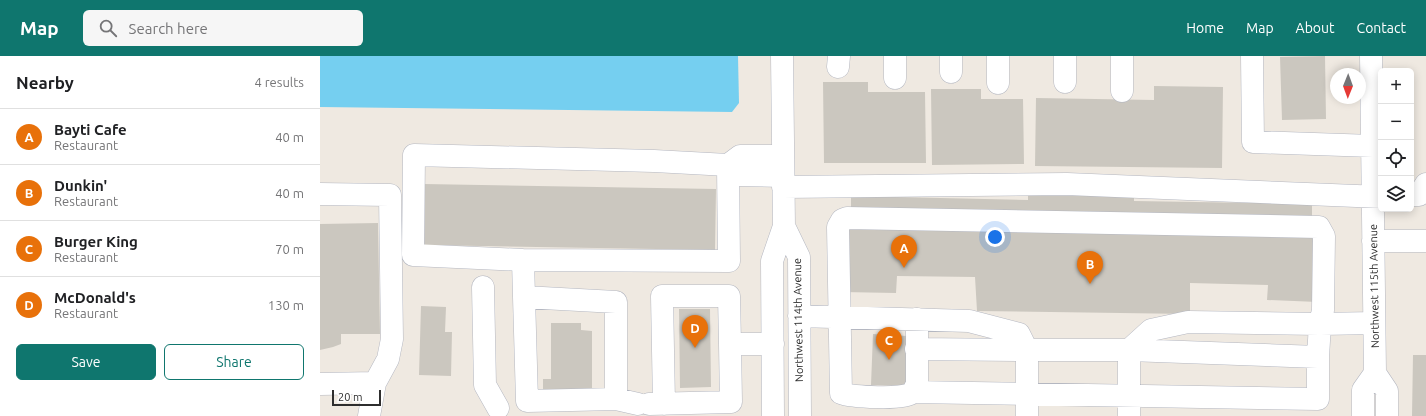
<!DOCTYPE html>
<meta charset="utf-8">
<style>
body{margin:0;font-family:Ubuntu,sans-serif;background:#f6f6f6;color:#202124}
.controls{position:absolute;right:12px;top:12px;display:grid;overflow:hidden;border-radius:6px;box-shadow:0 2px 10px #0003}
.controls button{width:36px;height:36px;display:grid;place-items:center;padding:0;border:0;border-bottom:1px solid #e0e0e0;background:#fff;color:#202124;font:20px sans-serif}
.compass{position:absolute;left:1010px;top:12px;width:36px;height:36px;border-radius:50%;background:#fff;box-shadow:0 2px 10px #0003;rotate:181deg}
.scale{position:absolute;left:12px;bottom:10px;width:49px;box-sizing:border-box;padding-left:4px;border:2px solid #2e2e2e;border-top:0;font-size:11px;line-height:14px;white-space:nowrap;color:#2e2e2e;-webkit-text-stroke:3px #fff;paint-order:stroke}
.you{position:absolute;left:675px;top:181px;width:14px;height:14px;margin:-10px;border:3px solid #fff;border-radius:50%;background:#1a73e8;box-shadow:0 0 0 6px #1a73e833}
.badge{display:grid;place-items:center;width:26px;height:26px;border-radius:50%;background:#0f766e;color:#fff;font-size:13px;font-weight:700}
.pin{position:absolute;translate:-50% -33px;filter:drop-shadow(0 1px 2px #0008)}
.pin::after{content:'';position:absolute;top:21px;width:14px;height:12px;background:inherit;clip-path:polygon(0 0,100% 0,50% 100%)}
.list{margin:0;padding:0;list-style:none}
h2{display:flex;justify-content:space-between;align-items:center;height:52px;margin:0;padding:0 16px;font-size:17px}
h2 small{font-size:13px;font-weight:400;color:#757577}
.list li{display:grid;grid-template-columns:26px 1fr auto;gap:12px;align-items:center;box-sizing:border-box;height:56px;padding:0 16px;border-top:1px solid #e0e0e0}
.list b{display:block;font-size:15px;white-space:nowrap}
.list p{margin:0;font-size:13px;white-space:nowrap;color:#757577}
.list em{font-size:13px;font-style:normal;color:#757577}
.actions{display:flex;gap:8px;padding:12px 16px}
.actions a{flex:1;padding:9px 0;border:1px solid #0f766e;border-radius:6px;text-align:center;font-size:14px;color:#0f766e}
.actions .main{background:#0f766e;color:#fff}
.icon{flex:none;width:22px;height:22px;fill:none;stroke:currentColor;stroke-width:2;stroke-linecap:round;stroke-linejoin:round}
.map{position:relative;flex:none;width:1106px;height:360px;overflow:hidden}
header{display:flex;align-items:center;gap:24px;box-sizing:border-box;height:56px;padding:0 20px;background:#0f766e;color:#fff}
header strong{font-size:19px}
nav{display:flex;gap:22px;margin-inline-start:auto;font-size:14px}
.search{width:280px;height:36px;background:#f6f6f6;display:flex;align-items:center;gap:10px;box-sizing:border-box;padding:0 14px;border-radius:6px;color:#757577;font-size:15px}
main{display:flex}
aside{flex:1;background:#fff}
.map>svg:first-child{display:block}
</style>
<header>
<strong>Map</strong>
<div class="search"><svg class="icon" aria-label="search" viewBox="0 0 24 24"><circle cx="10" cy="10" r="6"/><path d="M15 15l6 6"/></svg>Search here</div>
<nav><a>Home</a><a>Map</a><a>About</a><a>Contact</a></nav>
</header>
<main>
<aside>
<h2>Nearby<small>4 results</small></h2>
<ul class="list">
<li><span class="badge" style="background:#e8710a">A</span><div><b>Bayti Cafe</b><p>Restaurant</p></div><em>40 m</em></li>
<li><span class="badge" style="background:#e8710a">B</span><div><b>Dunkin'</b><p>Restaurant</p></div><em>40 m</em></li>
<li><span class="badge" style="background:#e8710a">C</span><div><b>Burger King</b><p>Restaurant</p></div><em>70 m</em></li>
<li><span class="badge" style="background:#e8710a">D</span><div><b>McDonald's</b><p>Restaurant</p></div><em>130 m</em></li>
</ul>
<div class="actions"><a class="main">Save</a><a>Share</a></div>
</aside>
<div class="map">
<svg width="1106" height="360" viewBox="0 0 1106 360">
<rect width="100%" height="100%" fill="#efe9e1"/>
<!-- water -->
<path fill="#75cff0" d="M 0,0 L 418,0 L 419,47 L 412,56 L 0,51 Z"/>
<!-- building -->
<path fill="#cbc7bf" d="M 1005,0 L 1006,63 L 962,64 L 960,1 Z
M 503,26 L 548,26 L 548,36 L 605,36 L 606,107 L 504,107 Z
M 834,30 L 903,31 L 902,112 L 715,110 L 716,42 L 834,44 Z
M 611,33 L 661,33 L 661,43 L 703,43 L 704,108 L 612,109 Z
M 104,128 L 396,133 L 395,194 L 103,189 Z
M 708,136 L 814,139 L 814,145 L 992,148 L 992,174 L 999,179 L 998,246 L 947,244 L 948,229 L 870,227 L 870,258 L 657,255 L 655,221 L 577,220 L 576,237 L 522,236 L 524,169 L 531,169 L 531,140 L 708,144 Z
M 58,167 L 60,278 L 21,278 L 21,288 L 13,291 L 0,294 L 0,168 Z
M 101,250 L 126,251 L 125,276 L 132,276 L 131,320 L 99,319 Z
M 359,253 L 390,253 L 391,331 L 360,332 Z
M 231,267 L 261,267 L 261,274 L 272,275 L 272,336 L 223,336 L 223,323 L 231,323 Z
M 553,278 L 587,280 L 586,330 L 551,329 Z
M 1093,299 L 1106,299 L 1106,360 L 1092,360 Z"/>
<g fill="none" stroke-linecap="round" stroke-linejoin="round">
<!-- minor casing -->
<g stroke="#b4b7c1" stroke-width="23">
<path id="minor" d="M 802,0 L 802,35
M 932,0 L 933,86 L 1053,90
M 1051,0 L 1055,317 L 1067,335 L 1067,360
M 518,11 L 519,0
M 631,16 L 631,0
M 575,22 L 575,0
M 745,26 L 745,0
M 678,27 L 678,0
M 408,109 L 409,205 L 203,204 L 93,199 L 94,99 L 334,105 L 408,109 L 420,119 L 463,120
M 408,109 L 420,100 L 463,100
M 463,131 L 747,128 L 1061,141
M 0,138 L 70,139 L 72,283 L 68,303 L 55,327 L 49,360
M 1091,139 L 1099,139 L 1106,128
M 464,170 L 479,201 L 480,360
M 1053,185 L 1106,185
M 203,204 L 204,241 L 296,246 L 296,343 L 318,348
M 163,231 L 165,329 L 178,352
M 204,241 L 207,345 L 296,343
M 479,260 L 649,265 L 699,278 L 707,294 L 809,294 L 831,274 L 868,266 L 1000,268 L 1054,267
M 597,263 L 597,328 C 595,331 594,335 592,337 C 584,344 531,341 521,337 L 518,171 L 522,164 L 527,162 L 999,171 L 1004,180 L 1003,254 L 1000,268 L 998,301
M 596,293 L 707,294 L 707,360
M 0,328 L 55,327
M 593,336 L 998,343 L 998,301 L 809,294 L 809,360
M 329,348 L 411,346 L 410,288 L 453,288
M 344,348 L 342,240 L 409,240 L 410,288
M 453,360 L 452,205 L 464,170 L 462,0
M 1043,360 L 1043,334 L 1055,317"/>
</g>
<!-- minor -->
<use href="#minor" stroke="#fff" stroke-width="22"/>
</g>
<g text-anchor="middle" stroke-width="3.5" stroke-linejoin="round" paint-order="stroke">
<!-- street labels -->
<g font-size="11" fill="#2e2e2e" stroke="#fff">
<text transform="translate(1054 230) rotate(-91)" y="4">Northwest 115th Avenue</text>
<text transform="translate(478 264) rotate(-91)" y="4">Northwest 114th Avenue</text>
</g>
</g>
</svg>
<div class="controls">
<button>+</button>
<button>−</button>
<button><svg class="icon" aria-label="locate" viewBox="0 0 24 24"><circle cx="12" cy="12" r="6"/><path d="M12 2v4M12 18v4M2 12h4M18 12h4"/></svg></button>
<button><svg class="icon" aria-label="layers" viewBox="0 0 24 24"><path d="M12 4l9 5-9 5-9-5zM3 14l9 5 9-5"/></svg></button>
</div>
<svg class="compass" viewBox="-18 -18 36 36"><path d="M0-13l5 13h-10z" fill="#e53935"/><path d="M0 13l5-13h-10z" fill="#757577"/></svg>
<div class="scale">20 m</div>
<div class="you"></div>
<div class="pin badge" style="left:584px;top:212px;background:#e8710a">A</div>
<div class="pin badge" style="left:770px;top:228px;background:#e8710a">B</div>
<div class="pin badge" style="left:569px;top:304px;background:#e8710a">C</div>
<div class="pin badge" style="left:375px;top:292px;background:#e8710a">D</div>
</div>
</main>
